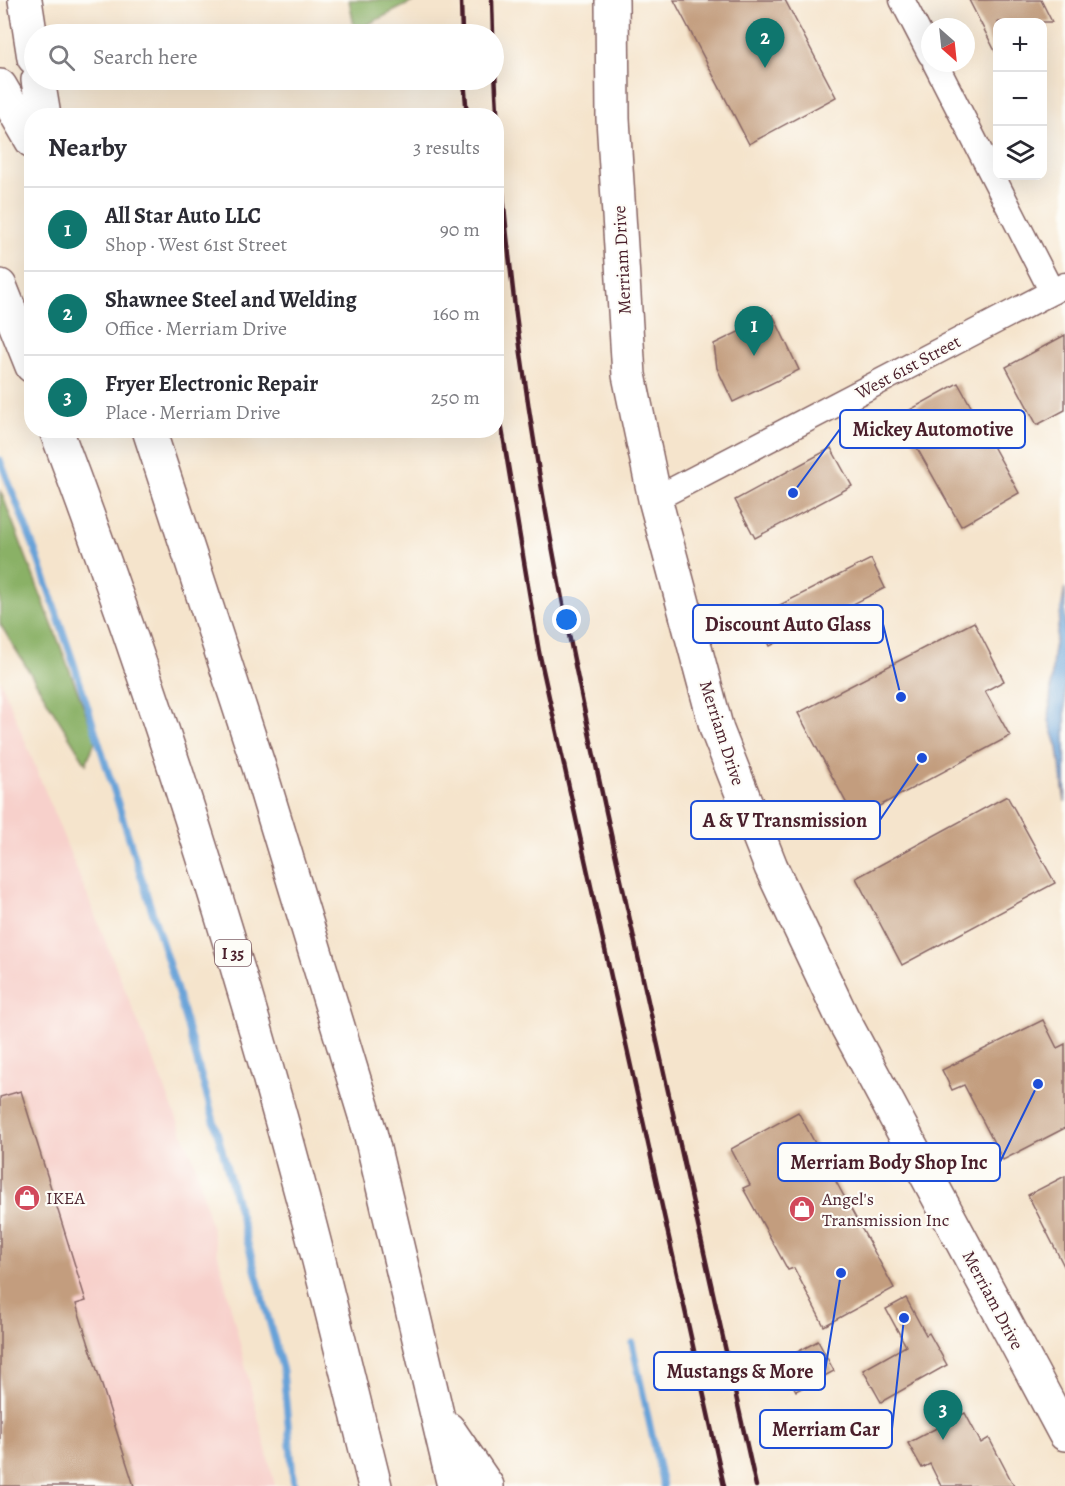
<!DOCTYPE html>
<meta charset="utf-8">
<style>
body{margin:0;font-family:Alegreya,serif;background:#f7f7f7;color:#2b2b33}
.controls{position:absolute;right:18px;top:18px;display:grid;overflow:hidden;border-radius:12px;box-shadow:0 6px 24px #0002}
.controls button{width:54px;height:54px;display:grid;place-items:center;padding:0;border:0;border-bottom:2px solid #e1e1e2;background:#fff;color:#2b2b33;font:30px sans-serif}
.compass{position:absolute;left:921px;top:18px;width:54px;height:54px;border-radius:50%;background:#fff;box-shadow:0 6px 24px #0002;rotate:153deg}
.you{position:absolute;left:567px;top:620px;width:21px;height:21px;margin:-15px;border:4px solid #fff;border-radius:50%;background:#1a73e8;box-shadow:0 0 0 9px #1a73e833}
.badge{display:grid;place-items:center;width:39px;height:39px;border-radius:50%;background:#0f766e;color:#fff;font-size:20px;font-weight:700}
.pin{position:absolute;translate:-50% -50px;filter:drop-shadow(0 2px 3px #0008)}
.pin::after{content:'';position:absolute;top:32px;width:21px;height:18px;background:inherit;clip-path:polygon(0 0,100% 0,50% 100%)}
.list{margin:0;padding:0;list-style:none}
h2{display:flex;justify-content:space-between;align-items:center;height:78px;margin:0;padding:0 24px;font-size:26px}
h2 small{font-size:20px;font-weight:400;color:#7c7c81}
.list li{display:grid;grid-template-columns:39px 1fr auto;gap:18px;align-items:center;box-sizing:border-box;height:84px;padding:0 24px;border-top:2px solid #e1e1e2}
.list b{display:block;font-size:22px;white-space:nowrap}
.list p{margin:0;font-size:20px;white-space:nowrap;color:#7c7c81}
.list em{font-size:20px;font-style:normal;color:#7c7c81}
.icon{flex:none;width:33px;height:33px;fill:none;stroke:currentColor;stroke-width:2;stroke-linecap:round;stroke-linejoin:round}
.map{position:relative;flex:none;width:1065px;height:1486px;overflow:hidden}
.search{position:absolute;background:#fff;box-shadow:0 6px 24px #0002;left:24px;top:24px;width:480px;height:66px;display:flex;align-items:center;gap:15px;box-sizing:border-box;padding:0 21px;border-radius:33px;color:#7c7c81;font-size:22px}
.panel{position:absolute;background:#fff;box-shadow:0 6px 24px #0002;left:24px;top:108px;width:480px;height:330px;border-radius:24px}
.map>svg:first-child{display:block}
</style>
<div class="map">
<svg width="1065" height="1486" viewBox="0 0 1065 1486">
<rect width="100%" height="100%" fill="#fdfcf7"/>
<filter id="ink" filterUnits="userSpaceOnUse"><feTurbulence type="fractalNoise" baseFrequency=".0167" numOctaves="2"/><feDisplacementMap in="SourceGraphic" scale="12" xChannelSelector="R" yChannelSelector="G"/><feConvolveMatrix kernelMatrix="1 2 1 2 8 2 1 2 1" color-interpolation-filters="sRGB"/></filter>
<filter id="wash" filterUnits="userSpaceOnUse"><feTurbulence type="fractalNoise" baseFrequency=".008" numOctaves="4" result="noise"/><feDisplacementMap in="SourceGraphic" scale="24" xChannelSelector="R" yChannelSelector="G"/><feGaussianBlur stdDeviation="1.35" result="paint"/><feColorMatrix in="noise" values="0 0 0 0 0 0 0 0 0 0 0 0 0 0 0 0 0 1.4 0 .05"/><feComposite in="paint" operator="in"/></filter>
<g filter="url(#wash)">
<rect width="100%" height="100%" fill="#f5e4cc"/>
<!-- built -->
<path fill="#f7d0cb" d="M 0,679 L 196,1166 L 275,1486 L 0,1486 Z"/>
<!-- forest -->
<path fill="#8ab166" stroke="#6a6848" stroke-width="1.5" d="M 349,0 L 416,0 L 355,31 Z
M 0,489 L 96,739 L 86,764 L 0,624 Z"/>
<!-- water -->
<path fill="#68a2d8" stroke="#596082" stroke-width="1.5" d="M 1065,588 L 1065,802 L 1058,748 L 1049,721 L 1053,654 Z"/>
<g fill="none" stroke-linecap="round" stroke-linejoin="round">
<!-- stream -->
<path stroke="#68a2d8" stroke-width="7" d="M 0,460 L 35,550 L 75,667 L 176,987 L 219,1139 L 283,1371 L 294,1486
M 632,1343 L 663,1486"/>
</g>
<g id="blocks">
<!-- building -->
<path fill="#c39d7e" d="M 674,0 L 785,0 L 836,97 L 749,144 Z
M 969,0 L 1041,0 L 1052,22 L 998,22 L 998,57 Z
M 773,315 L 799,370 L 733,402 L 717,368 L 714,344 Z
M 1065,335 L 1065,410 L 1037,425 L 1006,367 Z
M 958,383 L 1019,493 L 961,526 L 899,416 Z
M 831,448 L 852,486 L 755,538 L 735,500 Z
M 871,559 L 885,588 L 770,646 L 756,617 Z
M 974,622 L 1004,681 L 985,691 L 1010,736 L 855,819 L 798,713 Z
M 1007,796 L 1055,883 L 902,965 L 856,878 Z
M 1043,1020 L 1057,1048 L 1065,1044 L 1065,1128 L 1003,1160 L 964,1085 L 952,1090 L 942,1070 Z
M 21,1091 L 86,1301 L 76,1304 L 134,1486 L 0,1486 L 0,1097 Z
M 798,1112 L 894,1288 L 824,1326 L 794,1268 L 788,1270 L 743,1188 L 750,1185 L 731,1149 Z
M 1065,1176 L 1065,1268 L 1028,1195 Z
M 906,1298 L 926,1335 L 929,1333 L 947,1365 L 881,1402 L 863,1370 L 906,1346 L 886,1309 Z
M 818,1341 L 834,1371 L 796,1391 L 780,1361 Z
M 965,1413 L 981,1443 L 989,1438 L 1014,1486 L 941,1486 L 930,1464 L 922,1468 L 908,1443 Z"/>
</g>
</g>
<g filter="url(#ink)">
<use href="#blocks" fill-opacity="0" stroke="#866463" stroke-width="1.5"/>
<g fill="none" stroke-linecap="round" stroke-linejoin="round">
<!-- street casing -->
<g stroke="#866463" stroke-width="27">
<path id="street" d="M 902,0 L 930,54
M 935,63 L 1052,292
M 655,499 L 1065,285"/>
</g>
<!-- secondary casing -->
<g stroke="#866463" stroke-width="36">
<path id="secondary" d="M 612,0 L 613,119 L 629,375 L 655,499 L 717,730 L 771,867 L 842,1017 L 1065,1434"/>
</g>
<!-- highway casing -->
<g stroke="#866463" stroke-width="36">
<path id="highway" d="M 25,0 L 34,58
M 38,80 L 44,116
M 0,86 L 32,141
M 0,286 L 32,366
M 56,430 C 154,690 238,954 309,1222 C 332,1310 353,1398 375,1486
M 149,430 L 259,767 L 370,1132 L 454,1486
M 448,1429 L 487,1486"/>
</g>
<!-- street -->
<use href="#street" stroke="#fff" stroke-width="24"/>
<!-- secondary -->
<use href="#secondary" stroke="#fff" stroke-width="33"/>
<!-- highway -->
<use href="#highway" stroke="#fff" stroke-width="33"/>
<!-- rail -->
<path stroke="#4a1f2b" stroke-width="4.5" d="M 461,0 L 462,34
M 492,0 L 493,34
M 494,41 C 502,325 560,604 621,880 C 666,1082 711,1284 756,1486
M 464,80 L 467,116
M 496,393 L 539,652 L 724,1486"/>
</g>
</g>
<!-- icons -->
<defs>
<g id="shop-disc" transform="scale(1.35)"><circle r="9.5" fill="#d1495b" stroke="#fdfcf7"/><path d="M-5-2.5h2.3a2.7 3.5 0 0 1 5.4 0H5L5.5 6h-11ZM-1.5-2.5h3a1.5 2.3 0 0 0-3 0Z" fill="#fff"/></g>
</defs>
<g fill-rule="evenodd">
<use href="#shop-disc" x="27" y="1198"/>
<use href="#shop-disc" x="802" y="1209"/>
</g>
<g text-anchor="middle" stroke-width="4.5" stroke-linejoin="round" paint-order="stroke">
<!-- shield labels -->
<rect fill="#fdfcf7" stroke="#806168" stroke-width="1.5" x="215" y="940" width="36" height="26" rx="4.5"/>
<g font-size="16" font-weight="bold" fill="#4a1f2b">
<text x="233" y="959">I 35</text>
</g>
<!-- street labels -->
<g font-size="18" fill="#4a1f2b" stroke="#fdfcf7">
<text transform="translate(622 260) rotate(-93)" y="6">Merriam Drive</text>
<text transform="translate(908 367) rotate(-28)" y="6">West 61st Street</text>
<text transform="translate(722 733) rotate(72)" y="6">Merriam Drive</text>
<text transform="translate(993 1300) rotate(62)" y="6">Merriam Drive</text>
</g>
<!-- poi labels -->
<g font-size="18" fill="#4a1f2b" stroke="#fdfcf7" text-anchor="start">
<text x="46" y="1204">IKEA</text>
<text x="822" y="1205">Angel's<tspan x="822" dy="21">Transmission Inc</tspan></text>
</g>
</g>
<!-- callouts -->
<path fill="none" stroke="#1d4ed8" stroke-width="2" d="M793 493L840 429M901 697L883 624M922 758L880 820M1038 1084L1000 1162M841 1273L825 1371M904 1318L892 1429"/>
<g fill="#1d4ed8" stroke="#fdfcf7" stroke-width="2">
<circle cx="793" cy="493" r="6"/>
<circle cx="901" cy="697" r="6"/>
<circle cx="922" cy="758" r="6"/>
<circle cx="1038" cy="1084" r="6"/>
<circle cx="841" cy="1273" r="6"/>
<circle cx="904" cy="1318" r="6"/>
</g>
<g fill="#fdfcf7" stroke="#1d4ed8" stroke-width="2">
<rect x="840" y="410" width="185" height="38" rx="6"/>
<rect x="693" y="605" width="190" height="38" rx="6"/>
<rect x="691" y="801" width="189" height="38" rx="6"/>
<rect x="778" y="1143" width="222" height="38" rx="6"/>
<rect x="654" y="1352" width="171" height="38" rx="6"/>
<rect x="760" y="1410" width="132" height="38" rx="6"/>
</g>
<g font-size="20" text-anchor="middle" font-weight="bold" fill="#4a1f2b">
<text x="933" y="436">Mickey Automotive</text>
<text x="788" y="631">Discount Auto Glass</text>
<text x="785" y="827">A &amp; V Transmission</text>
<text x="889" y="1169">Merriam Body Shop Inc</text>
<text x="740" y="1378">Mustangs &amp; More</text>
<text x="826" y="1436">Merriam Car</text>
</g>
</svg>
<div class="controls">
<button>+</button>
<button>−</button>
<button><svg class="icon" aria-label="layers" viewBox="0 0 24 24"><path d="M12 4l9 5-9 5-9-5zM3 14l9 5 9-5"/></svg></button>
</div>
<svg class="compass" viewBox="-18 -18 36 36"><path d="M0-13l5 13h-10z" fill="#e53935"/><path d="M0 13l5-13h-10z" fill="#7c7c81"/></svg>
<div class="you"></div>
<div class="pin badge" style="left:754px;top:356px">1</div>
<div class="pin badge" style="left:765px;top:68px">2</div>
<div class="pin badge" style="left:943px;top:1440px">3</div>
<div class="search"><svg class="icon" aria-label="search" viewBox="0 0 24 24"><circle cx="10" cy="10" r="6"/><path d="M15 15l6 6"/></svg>Search here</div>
<section class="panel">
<h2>Nearby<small>3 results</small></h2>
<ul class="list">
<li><span class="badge">1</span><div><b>All Star Auto LLC</b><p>Shop · West 61st Street</p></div><em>90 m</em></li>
<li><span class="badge">2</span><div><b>Shawnee Steel and Welding</b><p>Office · Merriam Drive</p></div><em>160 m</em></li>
<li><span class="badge">3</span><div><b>Fryer Electronic Repair</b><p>Place · Merriam Drive</p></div><em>250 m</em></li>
</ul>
</section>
</div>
